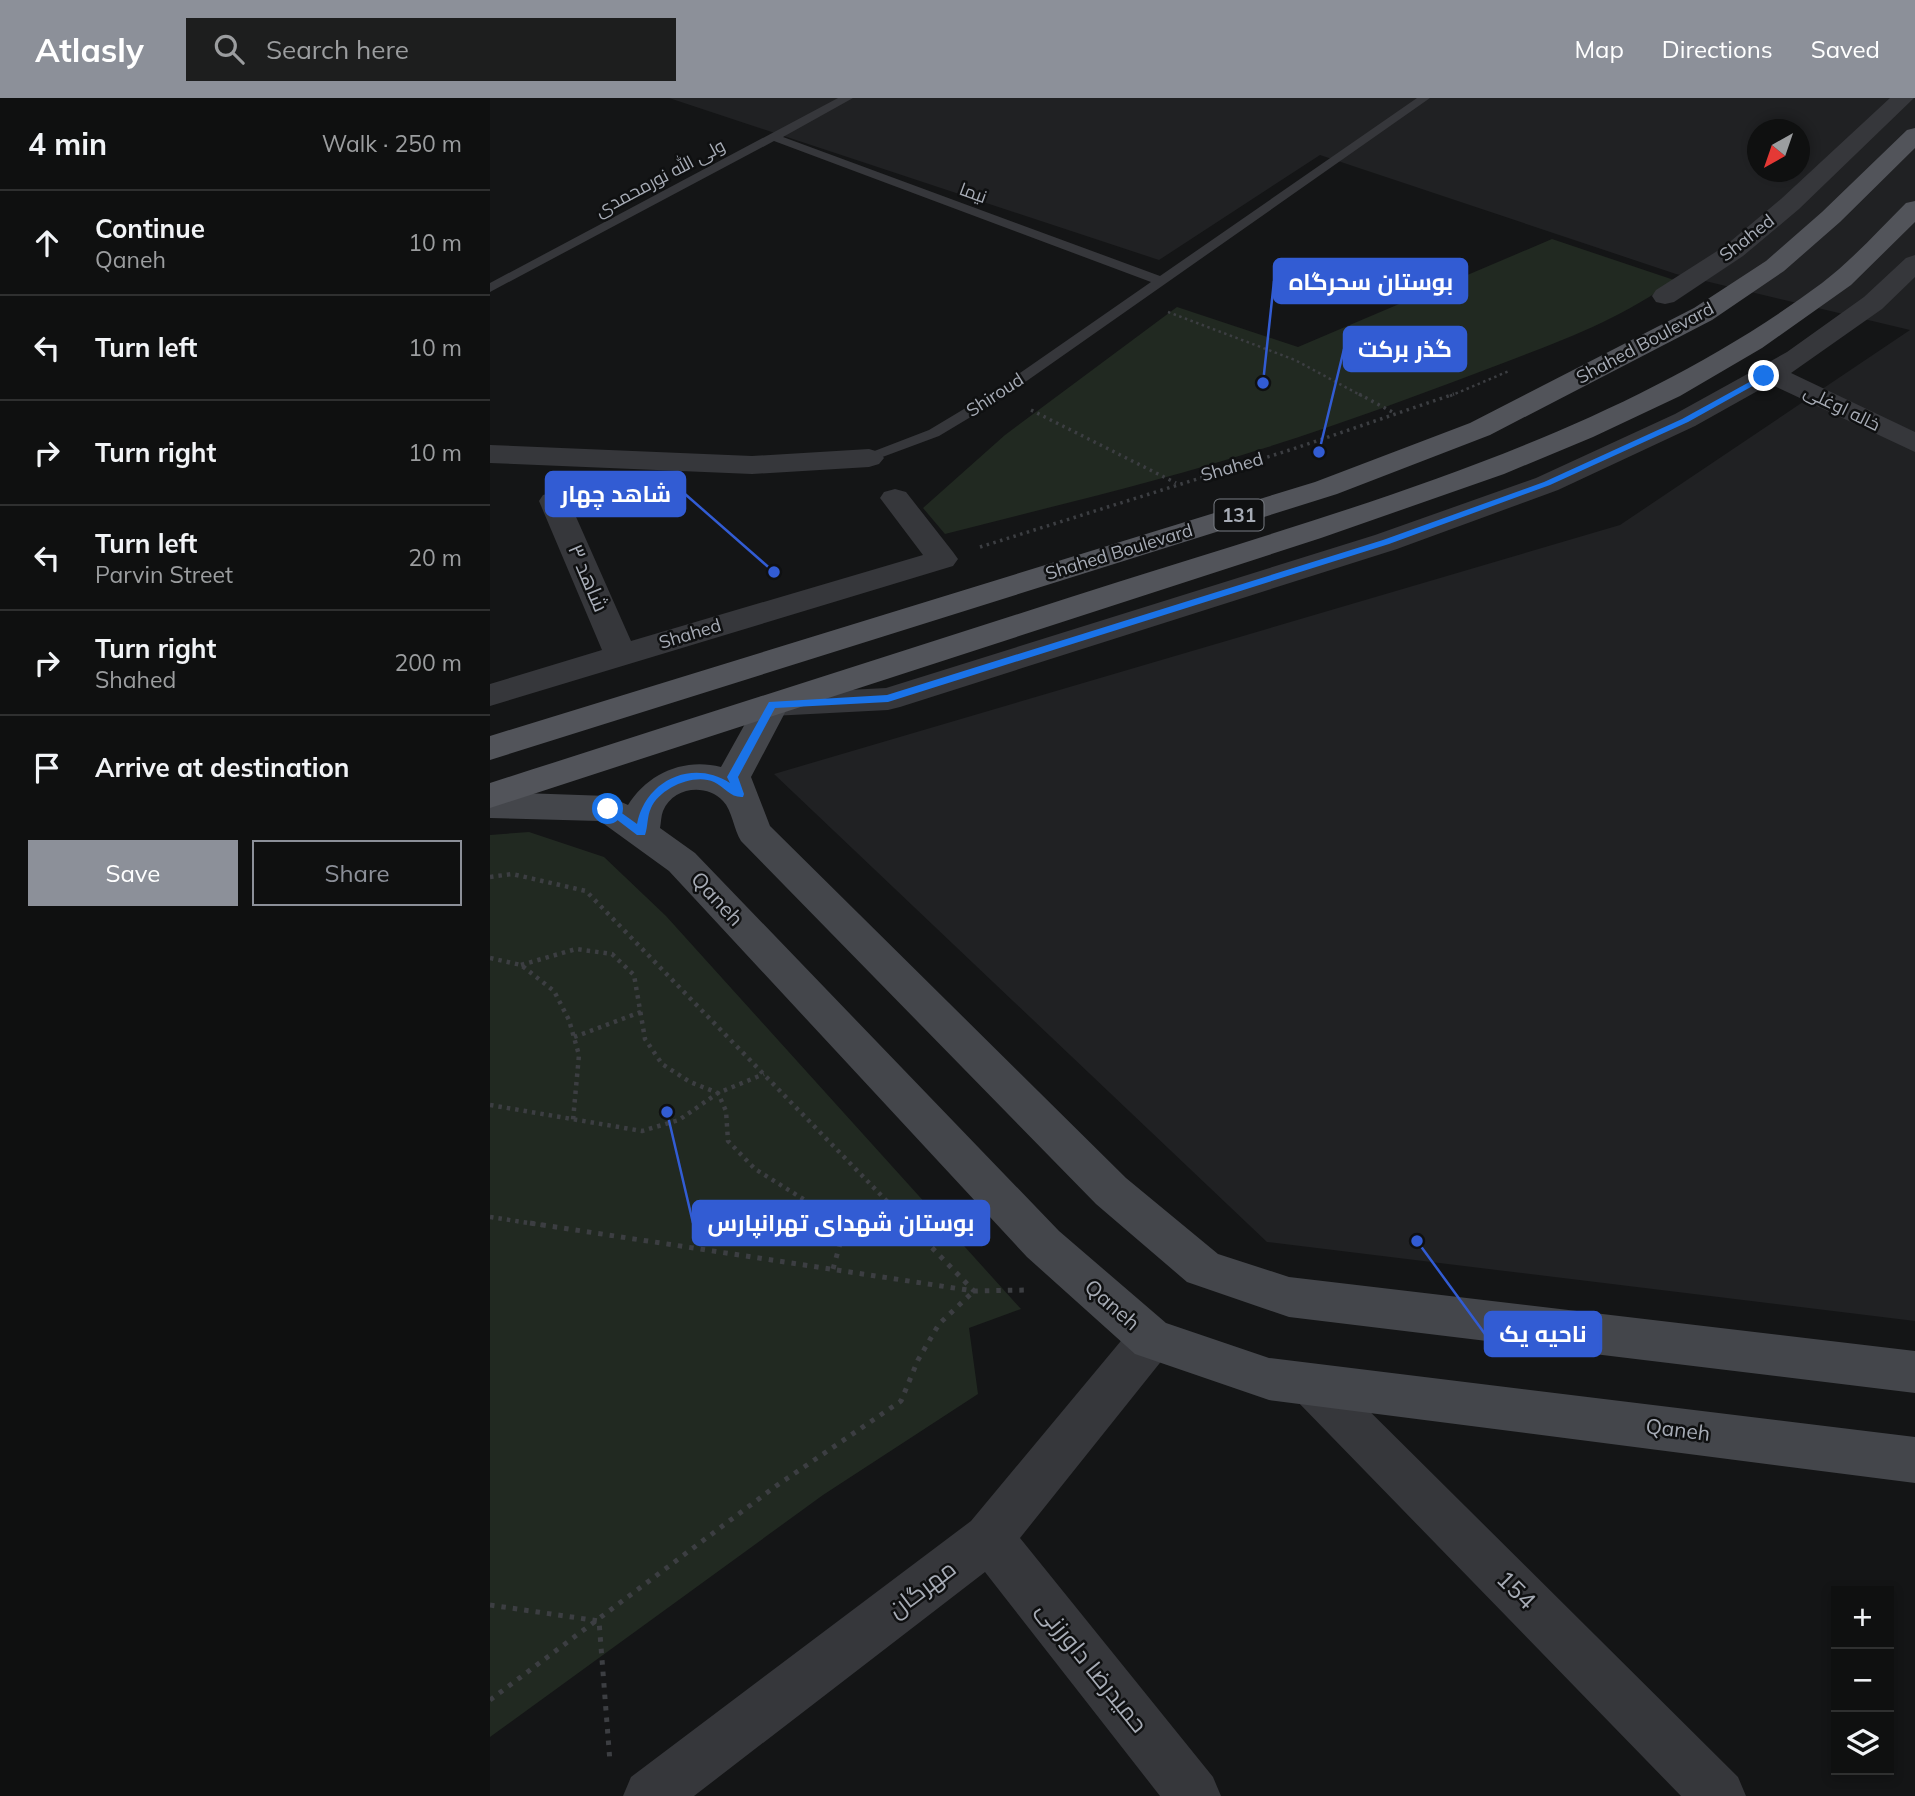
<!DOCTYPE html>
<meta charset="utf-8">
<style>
body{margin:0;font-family:Mulish,Cairo,sans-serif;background:#1d1e1e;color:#f1f3f6}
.controls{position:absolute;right:21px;bottom:21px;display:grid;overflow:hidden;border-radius:0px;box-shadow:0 4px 10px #0003}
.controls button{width:63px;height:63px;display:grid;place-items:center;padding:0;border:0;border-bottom:2px solid #2f3030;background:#0f1010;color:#f1f3f6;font:35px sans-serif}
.compass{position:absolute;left:1257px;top:21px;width:63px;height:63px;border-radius:50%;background:#0f1010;box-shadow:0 4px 10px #0003;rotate:220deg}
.stop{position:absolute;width:21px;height:21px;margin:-16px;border:5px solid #1a73e8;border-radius:50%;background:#fff}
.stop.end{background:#1a73e8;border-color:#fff;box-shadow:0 2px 7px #0008}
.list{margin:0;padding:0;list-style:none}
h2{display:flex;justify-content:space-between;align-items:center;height:91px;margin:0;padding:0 28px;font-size:30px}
h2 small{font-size:23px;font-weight:400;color:#9b9d9f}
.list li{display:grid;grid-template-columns:46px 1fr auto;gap:21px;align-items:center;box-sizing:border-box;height:105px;padding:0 28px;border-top:2px solid #2f3030}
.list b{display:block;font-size:26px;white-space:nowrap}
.list p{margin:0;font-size:23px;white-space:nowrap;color:#9b9d9f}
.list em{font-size:23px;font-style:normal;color:#9b9d9f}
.actions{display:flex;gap:14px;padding:21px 28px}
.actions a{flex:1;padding:16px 0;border:2px solid #8c9099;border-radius:0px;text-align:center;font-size:24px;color:#8c9099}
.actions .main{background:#8c9099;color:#fff}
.icon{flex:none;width:38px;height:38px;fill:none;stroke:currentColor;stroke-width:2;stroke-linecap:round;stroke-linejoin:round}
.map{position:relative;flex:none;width:1425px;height:1698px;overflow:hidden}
header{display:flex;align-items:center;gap:42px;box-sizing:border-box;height:98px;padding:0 35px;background:#8c9099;color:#fff}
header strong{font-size:33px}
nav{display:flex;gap:38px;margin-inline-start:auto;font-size:24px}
.search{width:490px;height:63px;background:#1d1e1e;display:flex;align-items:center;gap:18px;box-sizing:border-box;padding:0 24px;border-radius:0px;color:#9b9d9f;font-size:26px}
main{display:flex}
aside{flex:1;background:#0f1010}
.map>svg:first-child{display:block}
</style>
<header>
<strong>Atlasly</strong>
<div class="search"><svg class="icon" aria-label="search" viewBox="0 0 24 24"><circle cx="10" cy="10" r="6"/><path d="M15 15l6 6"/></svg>Search here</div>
<nav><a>Map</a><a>Directions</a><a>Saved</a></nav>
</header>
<main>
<aside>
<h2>4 min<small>Walk · 250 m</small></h2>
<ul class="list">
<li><svg class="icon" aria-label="ahead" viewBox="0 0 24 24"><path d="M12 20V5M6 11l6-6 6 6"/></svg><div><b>Continue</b><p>Qaneh</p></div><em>10 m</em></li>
<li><svg class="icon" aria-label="left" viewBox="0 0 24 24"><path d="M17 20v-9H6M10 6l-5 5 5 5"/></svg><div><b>Turn left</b></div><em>10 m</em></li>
<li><svg class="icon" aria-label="right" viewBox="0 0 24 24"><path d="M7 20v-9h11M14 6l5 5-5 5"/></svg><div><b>Turn right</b></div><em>10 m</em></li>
<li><svg class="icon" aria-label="left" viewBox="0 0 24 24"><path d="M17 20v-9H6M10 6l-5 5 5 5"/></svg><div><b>Turn left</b><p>Parvin Street</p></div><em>20 m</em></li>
<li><svg class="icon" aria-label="right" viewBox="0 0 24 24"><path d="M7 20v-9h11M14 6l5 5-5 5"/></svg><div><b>Turn right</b><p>Shahed</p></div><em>200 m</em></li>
<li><svg class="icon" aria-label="arrive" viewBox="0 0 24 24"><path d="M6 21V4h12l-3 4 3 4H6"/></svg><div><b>Arrive at destination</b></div></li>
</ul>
<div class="actions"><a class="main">Save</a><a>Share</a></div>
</aside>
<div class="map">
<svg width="1425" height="1698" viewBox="0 0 1425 1698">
<rect width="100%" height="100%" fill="#141516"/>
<!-- built -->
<path fill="#202123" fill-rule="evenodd" d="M 179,0 L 1425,0 L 1425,1223 L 777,1144 L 284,676 L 1130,427 L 1420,232 L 1186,176 L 830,57 L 669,162 ZM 1268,32 L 1310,32 L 1310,74 L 1268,74 Z"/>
<!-- green -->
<path fill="#212921" d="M 1062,141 L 1184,182 C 1128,224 1057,248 992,273 C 921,300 850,326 778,349 C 672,383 563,408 455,436 L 433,410 L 515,337 L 687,209 L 808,249 Z
M 39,734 L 114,759 L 176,818 L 531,1211 L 479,1230 L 488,1296 L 333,1397 L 0,1639 L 0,737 Z"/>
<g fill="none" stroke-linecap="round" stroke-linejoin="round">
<!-- path-far3 -->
<path stroke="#3c3e42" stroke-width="2.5" stroke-dasharray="2.5 3.5" stroke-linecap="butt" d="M 678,214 L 805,262 L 872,298
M 960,298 L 1019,273"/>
<!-- path-far2 -->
<path stroke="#3c3e42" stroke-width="3.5" stroke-dasharray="2.5 4.5" stroke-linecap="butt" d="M 869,296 L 906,316
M 541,312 L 686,385
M 490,449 L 803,351 L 964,296"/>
<!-- path-far1 -->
<path stroke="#3c3e42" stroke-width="4.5" stroke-dasharray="3.5 5" stroke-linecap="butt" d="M 0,779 L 22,776 L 96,793 L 420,1127
M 0,860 L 31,867 L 64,893 L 79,922 L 89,957 L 83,1022
M 31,867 L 86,851 L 122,856 L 144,877 L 155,941 L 172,966 L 200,984 L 228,995 L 236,1013 L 238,1043 L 265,1071 L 334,1114 L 346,1127
M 84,939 L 151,914
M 0,1007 L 152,1033 L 189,1022 L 228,995 L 274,976
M 0,1119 L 52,1127"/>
<!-- path -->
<path stroke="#3c3e42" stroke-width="5" stroke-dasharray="4.5 7" stroke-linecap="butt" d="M 40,1125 L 484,1193 L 536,1192
M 418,1125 L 484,1193
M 343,1171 L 353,1135 L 344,1125
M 0,1507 L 109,1523 L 120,1664
M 0,1602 L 286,1388 L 411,1303 L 428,1262 L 449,1226 L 484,1193"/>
<!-- service -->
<path fill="#36373b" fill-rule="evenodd" d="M 348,0 L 363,0 L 293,39 L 670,178 L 927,0 L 940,0 L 514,299 L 449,338 L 379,364 L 372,360 L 374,357 L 439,332 L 504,293 L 661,184 L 284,43 L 0,194 L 0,185 Z"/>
<!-- minor -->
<path fill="#36373b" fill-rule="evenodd" d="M 1400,0 L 1424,0 L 1309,111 L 1253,158 L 1184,204 L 1175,206 L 1166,204 L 1162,198 L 1166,192 L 1235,148 L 1291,101 Z
M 1425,157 L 1425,179 L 1392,211 L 1301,275 L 1425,334 L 1425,354 L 1280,286 L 1205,328 L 1068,392 L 907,451 L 410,609 L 398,612 L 282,618 L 270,615 L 265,607 L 270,599 L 282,596 L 396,590 L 885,437 L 1046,380 L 1185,316 L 1297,254 L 1374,199 L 1416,160 Z
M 0,347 L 262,358 L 379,351 L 389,354 L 394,360 L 389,366 L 379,369 L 262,376 L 0,365 Z
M 405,391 L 416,394 L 463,454 L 468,461 L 463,468 L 0,608 L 0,586 L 112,552 L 49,403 L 53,397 L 64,394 L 75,397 L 79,403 L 141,543 L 433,457 L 390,400 L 394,394 Z
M 661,1220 L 677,1226 L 684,1241 L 677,1256 L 530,1440 L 723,1679 L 731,1698 L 670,1698 L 495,1474 L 204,1698 L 133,1698 L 141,1679 L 481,1423 L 645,1226 Z
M 822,1266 L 838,1272 L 1248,1679 L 1256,1698 L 1191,1698 L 806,1302 L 799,1287 L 806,1272 Z"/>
<!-- secondary -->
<path fill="#44464b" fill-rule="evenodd" d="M 282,596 L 294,599 L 299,607 L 261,679 L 280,728 L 636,1080 L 728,1156 L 799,1179 L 1425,1253 L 1425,1295 L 799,1219 L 697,1184 L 606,1106 L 251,743 C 244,732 242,712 233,703 C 216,685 183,689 173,713 C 171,718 171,725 170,730 L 205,755 L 569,1133 L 676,1225 L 779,1260 L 1425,1339 L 1425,1385 L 779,1302 L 645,1256 L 537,1159 L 179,773 L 110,723 L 0,720 L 0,694 L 118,698 L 138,707 C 157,676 194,659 231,669 L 270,599 Z"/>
<!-- primary -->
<path fill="#52545a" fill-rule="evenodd" d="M 1425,30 L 1425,50 L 1350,124 L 1294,173 L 1222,222 L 1000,337 L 847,396 L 0,662 L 0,638 L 825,384 L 980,325 L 1204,210 L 1276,163 L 1332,114 L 1417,32 Z
M 1425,103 L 1425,124 L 1361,187 L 1272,250 L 1190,298 L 1103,339 L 1014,376 L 831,440 L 0,710 L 0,685 C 209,618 419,551 628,484 C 870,407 1125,339 1332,185 C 1363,161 1389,132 1416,105 Z"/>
</g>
<!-- route -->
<path fill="#1a73e8" d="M 1274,276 L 1277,280 L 1198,324 L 1060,387 L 899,446 L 398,604 L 285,610 L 248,679 L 254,696 L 253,699 C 241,700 234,689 224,684 C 204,675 170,690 161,710 C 157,718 158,729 155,737 L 147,737 L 113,711 L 118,707 L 122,708 L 147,726 C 155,683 202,660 240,685 L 237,679 L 279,604 L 397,597 L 893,442 L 1054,384 L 1192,321 Z"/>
<g text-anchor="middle" stroke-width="5" stroke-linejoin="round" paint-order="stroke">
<!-- far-street labels -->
<g font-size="18" fill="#a7acb6" stroke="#0f1011">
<text transform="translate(170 80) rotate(-28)" y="6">ولی الله نورمحمدی</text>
<text transform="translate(483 95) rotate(20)" y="6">نیما</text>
<text transform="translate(1257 140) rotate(-38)" y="6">Shahed</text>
<text transform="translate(1155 245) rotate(-28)" y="6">Shahed Boulevard</text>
<text transform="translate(505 297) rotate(-33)" y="6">Shiroud</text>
<text transform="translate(1352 310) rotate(26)" y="6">خاله اوغلی</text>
<text transform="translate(742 369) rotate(-16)" y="6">Shahed</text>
<text transform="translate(629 454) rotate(-17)" y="6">Shahed Boulevard</text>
<text transform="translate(200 536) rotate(-17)" y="6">Shahed</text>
</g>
<!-- shield labels -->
<rect fill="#0f1011" stroke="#797d84" stroke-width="2" x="724.5" y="401.5" width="49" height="31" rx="5"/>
<g font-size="19" font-weight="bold" fill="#a7acb6">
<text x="749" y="424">131</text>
</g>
<!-- street labels -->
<g font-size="21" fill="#a7acb6" stroke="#0f1011">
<text transform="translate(98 480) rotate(67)" y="7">شاهد ۳</text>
<text transform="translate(227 801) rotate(47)" y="7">Qaneh</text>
<text transform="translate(622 1207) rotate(41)" y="7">Qaneh</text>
<text transform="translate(1188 1332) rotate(7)" y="7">Qaneh</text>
</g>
<!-- near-street labels -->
<g font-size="24" fill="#a7acb6" stroke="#0f1011">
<text transform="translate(432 1491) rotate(-37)" y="8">مهرگان</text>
<text transform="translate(1026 1492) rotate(45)" y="8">154</text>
<text transform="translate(602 1569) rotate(51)" y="8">حمیدرضا داورزنی</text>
</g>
</g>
<!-- callouts -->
<path fill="none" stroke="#325cd3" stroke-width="2.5" d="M773 285L784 183M829 354L854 251M284 474L195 396M177 1014L203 1125M927 1143L995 1236"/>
<g fill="#325cd3" stroke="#0f1011" stroke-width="2.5">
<circle cx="773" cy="285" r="7"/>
<circle cx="829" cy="354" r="7"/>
<circle cx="284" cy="474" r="7"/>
<circle cx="177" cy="1014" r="7"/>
<circle cx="927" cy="1143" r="7"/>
</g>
<g fill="#325cd3" stroke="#325cd3" stroke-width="2.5">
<rect x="784" y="161" width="193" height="44" rx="7"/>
<rect x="854" y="229" width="122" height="44" rx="7"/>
<rect x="56" y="374" width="139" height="44" rx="7"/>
<rect x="203" y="1103" width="296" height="44" rx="7"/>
<rect x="995" y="1214" width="116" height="44" rx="7"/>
</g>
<g font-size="23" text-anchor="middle" font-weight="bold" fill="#fff">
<text x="881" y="192">بوستان سحرگاه</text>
<text x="915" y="259">گذر برکت</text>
<text x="126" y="404">شاهد چهار</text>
<text x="351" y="1133">بوستان شهدای تهرانپارس</text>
<text x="1053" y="1244">ناحیه یک</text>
</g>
</svg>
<div class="controls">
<button>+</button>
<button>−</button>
<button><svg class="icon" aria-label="layers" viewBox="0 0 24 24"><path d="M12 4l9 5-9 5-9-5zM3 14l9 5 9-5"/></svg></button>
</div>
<svg class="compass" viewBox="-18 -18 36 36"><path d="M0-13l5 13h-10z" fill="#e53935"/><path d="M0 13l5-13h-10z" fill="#9b9d9f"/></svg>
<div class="stop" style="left:118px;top:711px"></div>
<div class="stop end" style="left:1274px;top:278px"></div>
</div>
</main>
